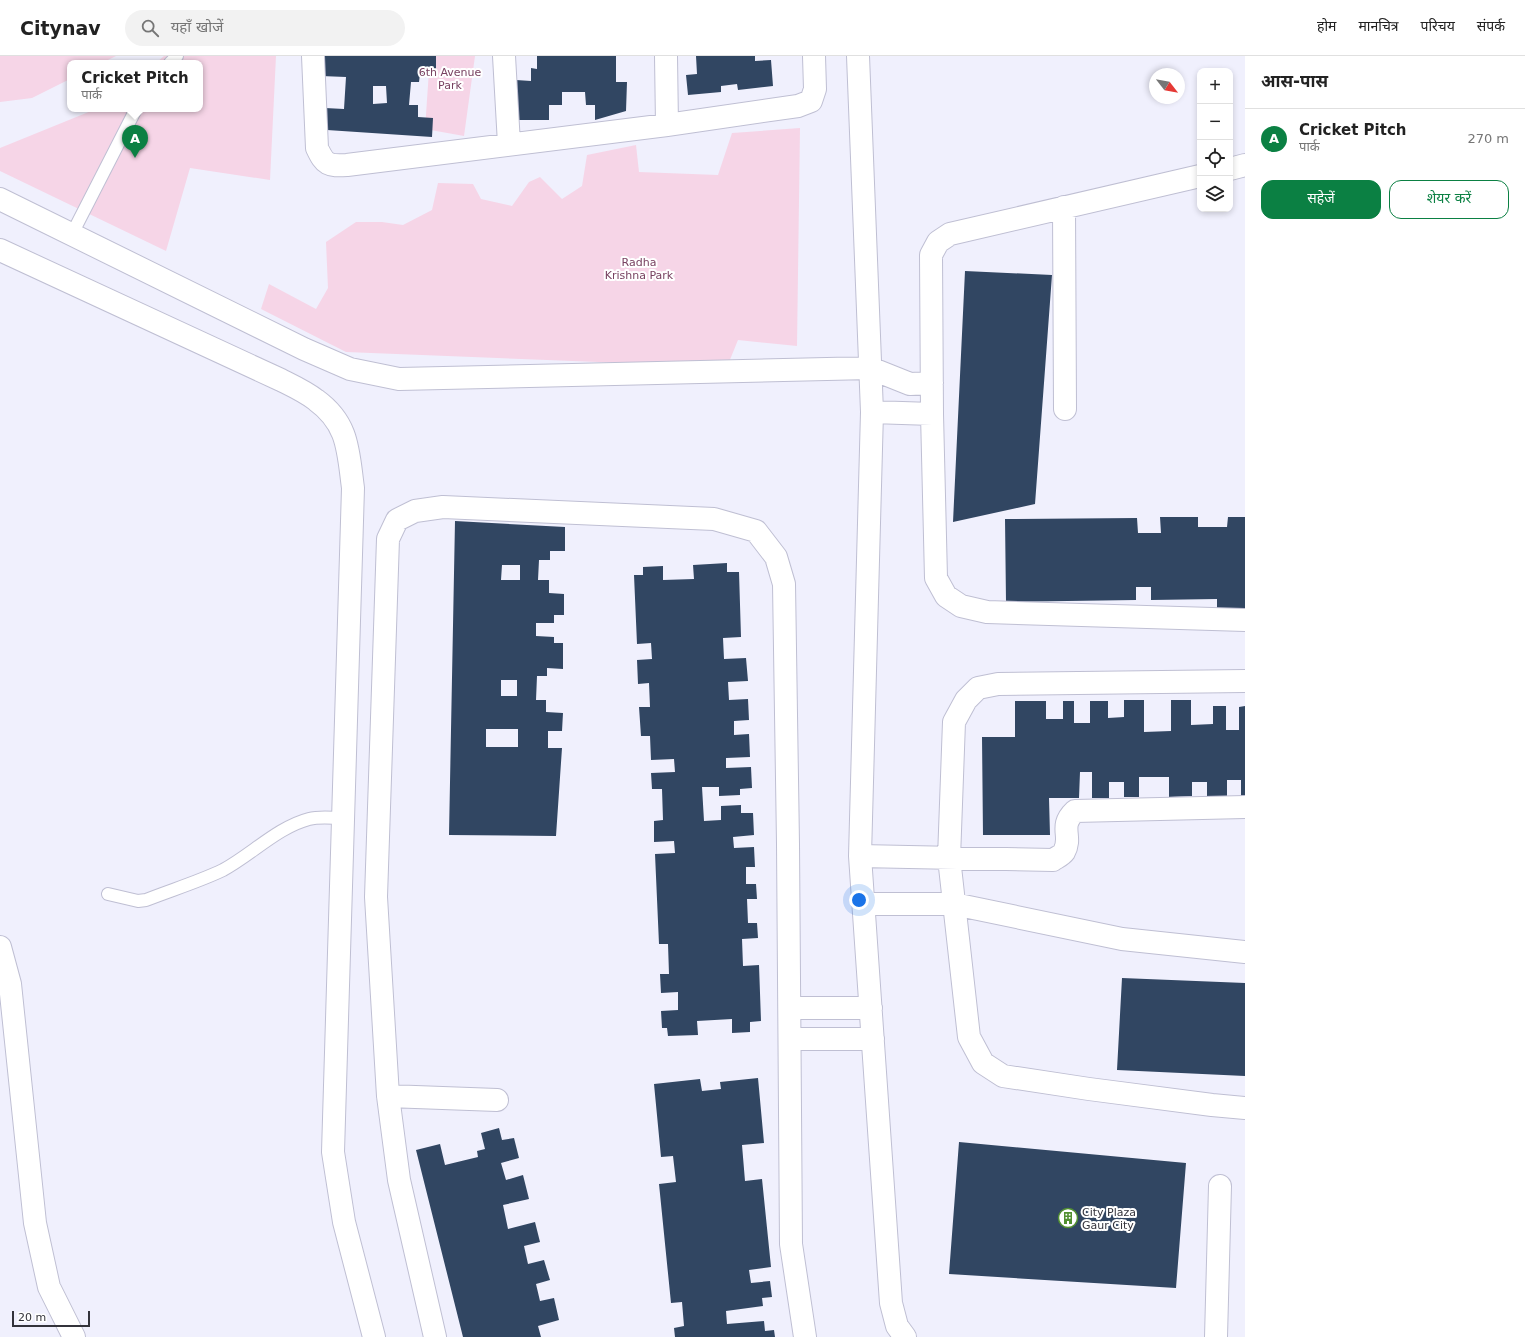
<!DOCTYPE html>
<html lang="hi">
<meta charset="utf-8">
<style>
body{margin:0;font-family:"DejaVu Sans","Noto Sans Devanagari",sans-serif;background:#f2f2f2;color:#222}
.controls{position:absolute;right:12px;top:12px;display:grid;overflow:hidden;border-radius:8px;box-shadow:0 2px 6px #0003}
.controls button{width:36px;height:36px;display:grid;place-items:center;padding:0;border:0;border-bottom:1px solid #e0e0e0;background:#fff;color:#222;font:20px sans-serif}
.compass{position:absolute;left:1149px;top:12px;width:36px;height:36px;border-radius:50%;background:#fff;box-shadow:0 2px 6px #0003;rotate:121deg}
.scale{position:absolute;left:12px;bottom:10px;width:78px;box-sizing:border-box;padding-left:4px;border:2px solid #33333b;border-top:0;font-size:11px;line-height:14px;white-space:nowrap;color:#33333b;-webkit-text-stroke:3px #fff;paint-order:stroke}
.you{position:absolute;left:859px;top:844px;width:14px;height:14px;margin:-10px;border:3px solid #fff;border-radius:50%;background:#1a73e8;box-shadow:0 0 0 6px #1a73e833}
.badge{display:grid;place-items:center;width:26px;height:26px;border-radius:50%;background:#0b8043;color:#fff;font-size:13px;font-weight:700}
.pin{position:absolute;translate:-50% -33px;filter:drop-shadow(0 1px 2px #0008)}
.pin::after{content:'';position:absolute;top:21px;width:14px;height:12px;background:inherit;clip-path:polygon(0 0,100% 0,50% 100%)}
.popup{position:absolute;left:67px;top:4px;width:136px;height:52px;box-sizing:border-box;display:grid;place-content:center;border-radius:8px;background:#fff;filter:drop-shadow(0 1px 3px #0005);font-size:13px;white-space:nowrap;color:#767676}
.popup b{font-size:15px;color:#222}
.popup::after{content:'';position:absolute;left:50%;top:100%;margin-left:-8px;border:8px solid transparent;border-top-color:#fff}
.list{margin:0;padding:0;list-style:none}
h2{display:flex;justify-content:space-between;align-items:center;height:52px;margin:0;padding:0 16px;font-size:17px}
h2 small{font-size:13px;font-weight:400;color:#767676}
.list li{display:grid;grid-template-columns:26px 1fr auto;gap:12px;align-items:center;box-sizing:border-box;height:60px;padding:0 16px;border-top:1px solid #e0e0e0}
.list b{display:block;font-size:15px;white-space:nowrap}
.list p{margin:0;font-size:13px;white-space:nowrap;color:#767676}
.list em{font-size:13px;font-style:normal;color:#767676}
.actions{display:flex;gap:8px;padding:12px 16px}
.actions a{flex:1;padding:9px 0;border:1px solid #0b8043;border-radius:12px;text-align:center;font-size:14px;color:#0b8043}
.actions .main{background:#0b8043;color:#fff}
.icon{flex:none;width:22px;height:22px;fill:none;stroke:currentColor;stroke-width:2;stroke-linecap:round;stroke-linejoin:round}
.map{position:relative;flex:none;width:1245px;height:1281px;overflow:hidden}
header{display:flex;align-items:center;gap:24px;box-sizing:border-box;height:56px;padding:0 20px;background:#fff;border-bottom:1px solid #e0e0e0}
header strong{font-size:19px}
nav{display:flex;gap:22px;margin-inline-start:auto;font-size:14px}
.search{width:280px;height:36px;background:#f2f2f2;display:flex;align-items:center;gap:10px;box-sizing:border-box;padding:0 14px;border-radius:22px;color:#767676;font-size:15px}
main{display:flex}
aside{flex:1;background:#fff}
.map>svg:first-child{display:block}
</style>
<header>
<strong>Citynav</strong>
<div class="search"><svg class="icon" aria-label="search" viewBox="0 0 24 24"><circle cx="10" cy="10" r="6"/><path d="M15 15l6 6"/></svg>यहाँ खोजें</div>
<nav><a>होम</a><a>मानचित्र</a><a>परिचय</a><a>संपर्क</a></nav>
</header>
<main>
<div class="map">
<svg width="1245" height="1281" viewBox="0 0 1245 1281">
<rect width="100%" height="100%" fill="#f0f0fd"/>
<!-- green -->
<path fill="#f6d5e7" d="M 0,0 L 116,0 L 102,7 L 70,7 L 70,23 L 32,42 L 0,46 Z
M 164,0 L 276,0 L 270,124 L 190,112 L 166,195 L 0,115 L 0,92 L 96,53 L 200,53 L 200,7 L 156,7 Z
M 430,0 L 475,0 L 464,80 L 425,73 Z
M 800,72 L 797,290 L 738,284 L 727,311 L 346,296 L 261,253 L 269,228 L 316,253 L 328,232 L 326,186 L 356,166 L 382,166 L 403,169 L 432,154 L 438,127 L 473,128 L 481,143 L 512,150 L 529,126 L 540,121 L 562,143 L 582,130 L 587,99 L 636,89 L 639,116 L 718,119 L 732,77 Z"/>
<!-- building -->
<path fill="#314662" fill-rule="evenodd" d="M 322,0 L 436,0 L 436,18 L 420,18 L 419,26 L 411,26 L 409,49 L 418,49 L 418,61 L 433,62 L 432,81 L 327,74 L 325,52 L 344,53 L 346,21 L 321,20 ZM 373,30 L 386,30 L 387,47 L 373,48 Z
M 537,0 L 616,0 L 616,26 L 627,26 L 626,55 L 595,64 L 595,49 L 586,49 L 585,36 L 562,36 L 562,49 L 549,49 L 549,64 L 516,64 L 516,24 L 531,25 L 531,12 L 537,13 Z
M 696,0 L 755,0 L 755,5 L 771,4 L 773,30 L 738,34 L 737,28 L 721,30 L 721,36 L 688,39 L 686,19 L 697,18 Z
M 965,215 L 1052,219 L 1035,448 L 953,466 Z
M 1160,461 L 1198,461 L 1198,471 L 1227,471 L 1228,461 L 1245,461 L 1245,554 L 1217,554 L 1217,543 L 1151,544 L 1151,531 L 1136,531 L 1136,544 L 1006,546 L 1005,463 L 1137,462 L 1138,477 L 1161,477 Z
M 455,465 L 565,471 L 565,495 L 550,495 L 550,504 L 539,504 L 538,524 L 549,524 L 549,537 L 564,538 L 564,559 L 554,559 L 554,567 L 536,567 L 536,580 L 554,581 L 554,587 L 563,587 L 563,613 L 547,612 L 547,620 L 537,620 L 536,644 L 546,644 L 546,656 L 563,657 L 562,675 L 548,675 L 548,692 L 562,692 L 556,780 L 449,779 ZM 502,509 L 520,509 L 520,524 L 501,524 ZM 501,624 L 517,624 L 517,640 L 501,640 ZM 486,673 L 518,673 L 518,691 L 486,691 Z
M 727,507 L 727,516 L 739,516 L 741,581 L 723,582 L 724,603 L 746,602 L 748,625 L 728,626 L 729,644 L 748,643 L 749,664 L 734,665 L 734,679 L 749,678 L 750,701 L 726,702 L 726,712 L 751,711 L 752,732 L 740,733 L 740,739 L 719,740 L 719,731 L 702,731 L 704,765 L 721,764 L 721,750 L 741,749 L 741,757 L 753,757 L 754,779 L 733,781 L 734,792 L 754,791 L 755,811 L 746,811 L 746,828 L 756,828 L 757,843 L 747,843 L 748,867 L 757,867 L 758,882 L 742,883 L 743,910 L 759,909 L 761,965 L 750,966 L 750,976 L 732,977 L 732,963 L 697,965 L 698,979 L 668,980 L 667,972 L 662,972 L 661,955 L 678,954 L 678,936 L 661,937 L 660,918 L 669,918 L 668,888 L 659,888 L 655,798 L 675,797 L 674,785 L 654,786 L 654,765 L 663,764 L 662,733 L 652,733 L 651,717 L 675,716 L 674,703 L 651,704 L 650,680 L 641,680 L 639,651 L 650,651 L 649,627 L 638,628 L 637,604 L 652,603 L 651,587 L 637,588 L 634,519 L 643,519 L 643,511 L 663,510 L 663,524 L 694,523 L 693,509 Z
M 1124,644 L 1144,644 L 1144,676 L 1171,675 L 1171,644 L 1191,644 L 1191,669 L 1213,668 L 1213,650 L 1226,650 L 1226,674 L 1239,674 L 1239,651 L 1245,650 L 1245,740 L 1241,740 L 1241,724 L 1227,724 L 1227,740 L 1207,741 L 1207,726 L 1192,726 L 1192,740 L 1169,741 L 1169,721 L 1139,721 L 1139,741 L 1124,741 L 1124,726 L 1109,726 L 1109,742 L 1092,742 L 1092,716 L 1080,716 L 1079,742 L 1049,742 L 1050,779 L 983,779 L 982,681 L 1015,681 L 1015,645 L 1046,645 L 1046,663 L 1063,663 L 1063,645 L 1074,645 L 1074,667 L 1090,667 L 1090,645 L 1108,645 L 1108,662 L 1124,661 Z
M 1122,922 L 1245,927 L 1245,1020 L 1117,1014 Z
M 758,1022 L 764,1087 L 742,1089 L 745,1125 L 762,1123 L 771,1211 L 749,1214 L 751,1227 L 770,1225 L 772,1241 L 762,1242 L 763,1250 L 726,1255 L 727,1268 L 764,1265 L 765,1275 L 774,1274 L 775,1281 L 675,1281 L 674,1272 L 684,1270 L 682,1246 L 671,1247 L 659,1128 L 676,1126 L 673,1100 L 661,1101 L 654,1028 L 700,1023 L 702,1035 L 721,1033 L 720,1026 Z
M 499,1072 L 502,1084 L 514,1082 L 519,1102 L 501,1107 L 506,1124 L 523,1119 L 529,1143 L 503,1149 L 508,1173 L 535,1166 L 540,1186 L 524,1190 L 528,1208 L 544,1204 L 550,1224 L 536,1228 L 540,1245 L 554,1242 L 559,1264 L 538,1270 L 541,1281 L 463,1281 L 416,1094 L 440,1088 L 445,1109 L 478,1101 L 477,1095 L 485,1093 L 481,1077 Z
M 959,1086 L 1186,1107 L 1176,1232 L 949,1218 Z"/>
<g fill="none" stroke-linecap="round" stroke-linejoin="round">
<!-- lane casing -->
<g stroke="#bfbfd3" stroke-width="14">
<path id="lane" d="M 170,7 L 177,0
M 72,178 L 136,53
M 108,838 L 138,845 L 146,844 C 171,834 198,826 223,814 C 251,799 278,771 309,763 C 320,760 332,762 343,762"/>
</g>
<!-- street casing -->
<g stroke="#bfbfd3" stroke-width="24">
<path id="street" d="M 313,0 L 317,92 C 325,109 328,110 347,109 L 667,69 L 798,50 L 811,45 L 815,33 L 814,0
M 504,0 L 509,88
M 666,0 L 667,69
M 858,0 L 872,356 L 860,800 L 891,1247 L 897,1270 L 905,1281
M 1230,113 L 1245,109
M 1200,120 L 950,178 L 938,186 L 931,199 L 932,358 L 936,522 L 946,540 L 961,550 L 987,556 L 1245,564
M 0,143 L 304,293 L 350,313 L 399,323 L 870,312 L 910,328 L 932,327
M 1064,151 L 1065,353
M 0,194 L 281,324 C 293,330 306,336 316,344 C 349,368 348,395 353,432 L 333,1096 L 344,1166 L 374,1281
M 872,356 L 932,358
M 1245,625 L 998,628 L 978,632 L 966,644 L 954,666 L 949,802 L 969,981 L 983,1007 L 1003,1020 L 1089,1033 L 1212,1049 L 1245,1052
M 860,800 L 1053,804 C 1056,802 1062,799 1064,796 C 1073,780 1058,771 1075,755 L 1245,751
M 863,848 L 954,848 L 1122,883 L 1245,896
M 0,891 L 10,928 L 35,1167 L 49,1231 L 74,1281
M 790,952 L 871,952
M 790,983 L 873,983
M 388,1040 L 497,1044
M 435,1281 L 399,1124 L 388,1040 L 376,841 L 388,483 L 397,464 L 415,455 L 443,451 L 714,463 L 756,475 L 776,501 L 784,528 L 788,788 L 791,1188 L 805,1281
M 1216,1281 L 1220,1130"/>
</g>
<!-- lane -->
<use href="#lane" stroke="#fff" stroke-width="12"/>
<!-- street -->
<use href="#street" stroke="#fff" stroke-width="22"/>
</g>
<!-- icons -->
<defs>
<g id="building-ring" transform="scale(1)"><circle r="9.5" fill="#fff" stroke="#529030" stroke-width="1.5"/><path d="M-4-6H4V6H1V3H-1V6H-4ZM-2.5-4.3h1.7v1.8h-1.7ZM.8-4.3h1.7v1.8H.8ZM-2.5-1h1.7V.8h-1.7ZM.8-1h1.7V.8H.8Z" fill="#529030"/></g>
</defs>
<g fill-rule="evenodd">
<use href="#building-ring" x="1068" y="1162"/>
</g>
<g text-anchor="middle" stroke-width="4" stroke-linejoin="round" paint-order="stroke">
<!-- park labels -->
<g font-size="11" fill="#784261" stroke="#fff">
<text x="450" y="20">6th Avenue<tspan x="450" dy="13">Park</tspan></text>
<text x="639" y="210">Radha<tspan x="639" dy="13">Krishna Park</tspan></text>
</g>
<!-- poi labels -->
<g font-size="11" fill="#33333b" stroke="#fff" text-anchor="start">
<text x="1082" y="1160">City Plaza<tspan x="1082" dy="13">Gaur City</tspan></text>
</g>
</g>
</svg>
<div class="controls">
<button>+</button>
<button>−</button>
<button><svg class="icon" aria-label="locate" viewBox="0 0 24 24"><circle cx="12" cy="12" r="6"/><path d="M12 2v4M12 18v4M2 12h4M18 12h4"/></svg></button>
<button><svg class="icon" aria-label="layers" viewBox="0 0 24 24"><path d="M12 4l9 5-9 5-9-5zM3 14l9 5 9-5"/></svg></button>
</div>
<svg class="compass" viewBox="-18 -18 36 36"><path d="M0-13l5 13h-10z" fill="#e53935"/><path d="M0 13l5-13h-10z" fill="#767676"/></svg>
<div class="scale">20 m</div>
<div class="you"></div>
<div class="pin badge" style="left:135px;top:102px">A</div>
<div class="popup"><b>Cricket Pitch</b>पार्क</div>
</div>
<aside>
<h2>आस-पास<small></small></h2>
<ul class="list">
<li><span class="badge">A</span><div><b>Cricket Pitch</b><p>पार्क</p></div><em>270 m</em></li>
</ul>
<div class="actions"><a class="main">सहेजें</a><a>शेयर करें</a></div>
</aside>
</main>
